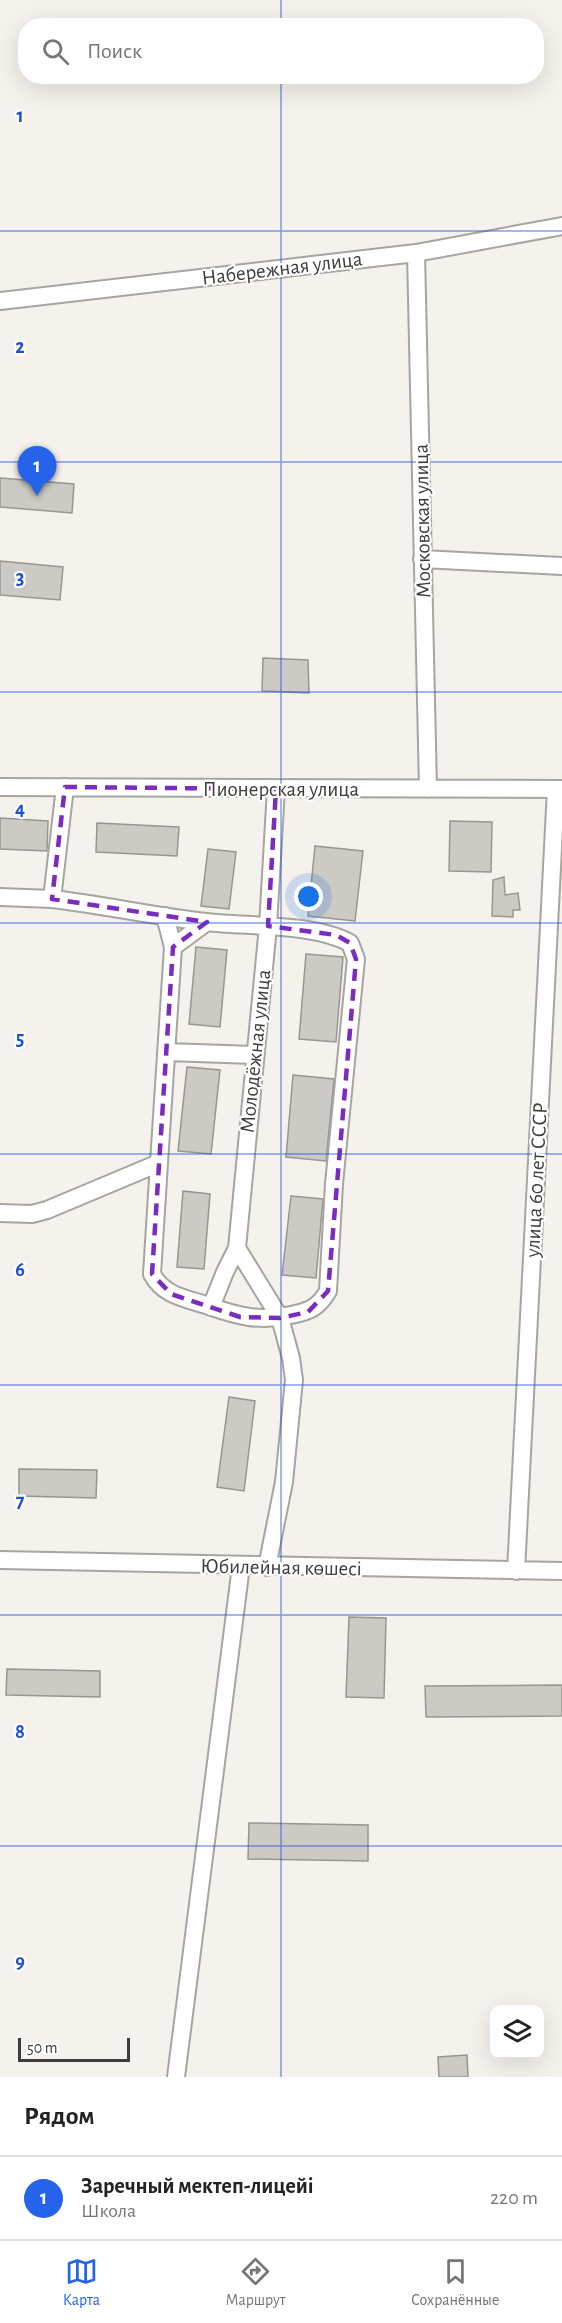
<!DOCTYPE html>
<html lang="ru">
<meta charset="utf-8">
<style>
body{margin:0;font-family:"Alegreya Sans",sans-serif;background:#f6f6f6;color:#222}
.controls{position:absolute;right:18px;bottom:18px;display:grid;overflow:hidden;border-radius:12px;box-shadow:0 6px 24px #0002}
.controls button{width:54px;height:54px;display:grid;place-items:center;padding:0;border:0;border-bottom:2px solid #e0e0e0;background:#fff;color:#222;font:30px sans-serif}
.scale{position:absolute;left:18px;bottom:15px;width:112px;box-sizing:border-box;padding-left:6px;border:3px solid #3d3c3a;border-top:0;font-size:16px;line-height:21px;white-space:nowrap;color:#3d3c3a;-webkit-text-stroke:4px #fff;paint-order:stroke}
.you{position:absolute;left:309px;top:897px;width:21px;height:21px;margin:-15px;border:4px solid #fff;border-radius:50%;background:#1a73e8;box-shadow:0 0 0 9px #1a73e833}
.badge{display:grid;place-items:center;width:39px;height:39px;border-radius:50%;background:#2563eb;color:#fff;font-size:20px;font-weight:700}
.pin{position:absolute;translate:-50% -50px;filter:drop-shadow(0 2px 3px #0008)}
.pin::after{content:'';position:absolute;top:32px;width:21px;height:18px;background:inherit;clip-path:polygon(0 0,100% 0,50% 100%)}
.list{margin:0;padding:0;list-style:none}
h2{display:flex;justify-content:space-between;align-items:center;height:78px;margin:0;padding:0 24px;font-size:26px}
h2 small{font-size:20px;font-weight:400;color:#767676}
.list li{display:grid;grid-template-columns:39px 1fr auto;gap:18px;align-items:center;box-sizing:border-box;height:84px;padding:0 24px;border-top:2px solid #e0e0e0}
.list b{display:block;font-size:22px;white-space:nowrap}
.list p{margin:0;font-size:20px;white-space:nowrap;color:#767676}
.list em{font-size:20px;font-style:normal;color:#767676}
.icon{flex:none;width:33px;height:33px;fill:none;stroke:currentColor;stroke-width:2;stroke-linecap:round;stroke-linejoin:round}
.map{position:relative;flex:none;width:562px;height:2077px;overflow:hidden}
.search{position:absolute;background:#fff;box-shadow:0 6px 24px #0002;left:18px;right:18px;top:18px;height:66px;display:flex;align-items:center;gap:15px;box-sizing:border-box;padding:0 21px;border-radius:24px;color:#767676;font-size:22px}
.sheet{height:162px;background:#fff}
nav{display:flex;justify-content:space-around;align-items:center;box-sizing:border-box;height:84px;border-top:2px solid #e0e0e0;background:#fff;font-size:16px;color:#767676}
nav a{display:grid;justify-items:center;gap:3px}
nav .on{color:#2563eb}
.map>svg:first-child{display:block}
</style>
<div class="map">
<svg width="562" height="2077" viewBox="0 0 562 2077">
<rect width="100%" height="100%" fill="#f5f2ed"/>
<!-- building -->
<path fill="#cccac4" stroke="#989691" stroke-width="1.5" d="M 0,478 L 74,484 L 72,513 L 0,507 Z
M 0,561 L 63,567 L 60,600 L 0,595 Z
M 263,658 L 308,660 L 309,693 L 262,691 Z
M 0,818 L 48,821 L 47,851 L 0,849 Z
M 450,821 L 492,822 L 491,872 L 449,871 Z
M 97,823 L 179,827 L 177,856 L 96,852 Z
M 315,846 L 363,851 L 355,921 L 308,916 Z
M 208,849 L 236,852 L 229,909 L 201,906 Z
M 504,877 L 505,895 L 518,893 L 520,910 L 513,910 L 513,917 L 492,916 L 493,880 Z
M 196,947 L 227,950 L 220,1027 L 189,1024 Z
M 306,954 L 343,957 L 336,1042 L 299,1039 Z
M 187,1067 L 220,1070 L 211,1154 L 178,1151 Z
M 293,1075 L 334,1079 L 326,1161 L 286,1157 Z
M 183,1191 L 210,1194 L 204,1269 L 177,1267 Z
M 291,1196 L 323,1199 L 316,1278 L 282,1275 Z
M 229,1397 L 255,1401 L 244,1491 L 217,1487 Z
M 19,1469 L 97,1470 L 96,1498 L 19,1496 Z
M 349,1617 L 386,1618 L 384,1698 L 346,1697 Z
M 7,1669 L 100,1671 L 100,1697 L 6,1695 Z
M 562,1685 L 562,1716 L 426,1717 L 425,1686 Z
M 249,1823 L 368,1825 L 368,1861 L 248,1859 Z
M 467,2055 L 468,2077 L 439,2077 L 438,2057 Z"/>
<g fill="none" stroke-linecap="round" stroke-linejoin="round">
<!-- street casing -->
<g stroke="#a7a59f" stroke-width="20">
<path id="street" d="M 416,253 L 428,789
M 0,301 L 416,253 L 562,226
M 422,559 L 562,566
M 0,787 L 562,789
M 65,787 L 52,899 C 103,905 154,916 206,922 C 248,927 314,923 350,943 L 356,959 L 334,1184 L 328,1291 C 318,1308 310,1311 291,1315 C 258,1322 237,1316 206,1305 C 184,1298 163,1295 152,1274 L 159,1163
M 0,897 L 52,899
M 173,947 L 207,922
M 167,1052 L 254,1055
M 0,1213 L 32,1214 L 47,1210 L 159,1163 L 173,947 L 165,916
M 237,1248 L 280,1318 L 291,1358 L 294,1380 L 284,1482 L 267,1567
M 211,1307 L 225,1272 L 237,1248 L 268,926 L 276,789
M 0,1560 L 562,1571
M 516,1571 L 556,789
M 176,2077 L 241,1566"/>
</g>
<!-- street -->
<use href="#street" stroke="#fff" stroke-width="16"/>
</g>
<!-- marked area -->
<path fill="none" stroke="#7b2cbf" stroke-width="4.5" stroke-dasharray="12 8" stroke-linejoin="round" d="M 65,787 L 276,789 L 268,926 L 336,935 L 350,943 L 356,959 L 328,1291 L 308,1312 L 280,1318 L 240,1317 L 171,1294 L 152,1274 L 173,947 L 207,922 L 52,899 Z"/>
<!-- grid -->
<path fill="none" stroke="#1d4ed8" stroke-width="1.5" stroke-opacity="0.55" d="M 281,0 L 281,26M 281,76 L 281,2077M 0,231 L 562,231M 0,462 L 562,462M 0,692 L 562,692M 0,923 L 562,923M 0,1154 L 562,1154M 0,1385 L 562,1385M 0,1615 L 562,1615M 0,1846 L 562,1846"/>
<g text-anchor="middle" stroke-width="4.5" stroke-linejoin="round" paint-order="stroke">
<!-- street labels -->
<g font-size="21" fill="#3d3c3a" stroke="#fff">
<text transform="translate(282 268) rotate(-7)" y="7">Набережная улица</text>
<text transform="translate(422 521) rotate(-91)" y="7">Московская улица</text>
<text x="281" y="796">Пионерская улица</text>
<text transform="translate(255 1051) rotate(-84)" y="7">Молодёжная улица</text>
<text transform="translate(536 1180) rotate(-87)" y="7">улица 60 лет СССР</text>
<text transform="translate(281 1567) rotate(1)" y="7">Юбилейная көшесі</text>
</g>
</g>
<g font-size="20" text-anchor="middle" font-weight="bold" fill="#1d4ed8" stroke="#fff" stroke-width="4.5" stroke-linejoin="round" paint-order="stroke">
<text x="20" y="122">1</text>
<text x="20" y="353">2</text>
<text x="20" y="584">3</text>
<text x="20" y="815">4</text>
<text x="20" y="1045">5</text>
<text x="20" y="1276">6</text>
<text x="20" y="1507">7</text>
<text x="20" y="1738">8</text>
<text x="20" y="1968">9</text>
</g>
</svg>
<div class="controls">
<button><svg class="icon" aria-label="layers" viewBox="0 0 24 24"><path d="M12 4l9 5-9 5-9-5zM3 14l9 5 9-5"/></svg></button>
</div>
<div class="scale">50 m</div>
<div class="you"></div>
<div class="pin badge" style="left:37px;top:496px">1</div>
<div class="search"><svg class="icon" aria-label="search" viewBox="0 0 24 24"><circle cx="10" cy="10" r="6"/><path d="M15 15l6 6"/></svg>Поиск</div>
</div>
<section class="sheet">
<h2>Рядом<small></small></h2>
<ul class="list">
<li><span class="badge">1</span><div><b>Заречный мектеп-лицейі</b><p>Школа</p></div><em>220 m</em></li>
</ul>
</section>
<nav>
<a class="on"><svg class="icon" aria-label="map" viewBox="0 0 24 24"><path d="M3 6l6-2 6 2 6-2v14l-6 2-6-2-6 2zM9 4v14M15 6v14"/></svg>Карта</a>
<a><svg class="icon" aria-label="directions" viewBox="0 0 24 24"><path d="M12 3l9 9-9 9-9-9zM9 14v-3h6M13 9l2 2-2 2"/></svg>Маршрут</a>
<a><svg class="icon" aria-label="saved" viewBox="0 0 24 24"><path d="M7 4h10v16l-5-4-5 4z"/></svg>Сохранённые</a>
</nav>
